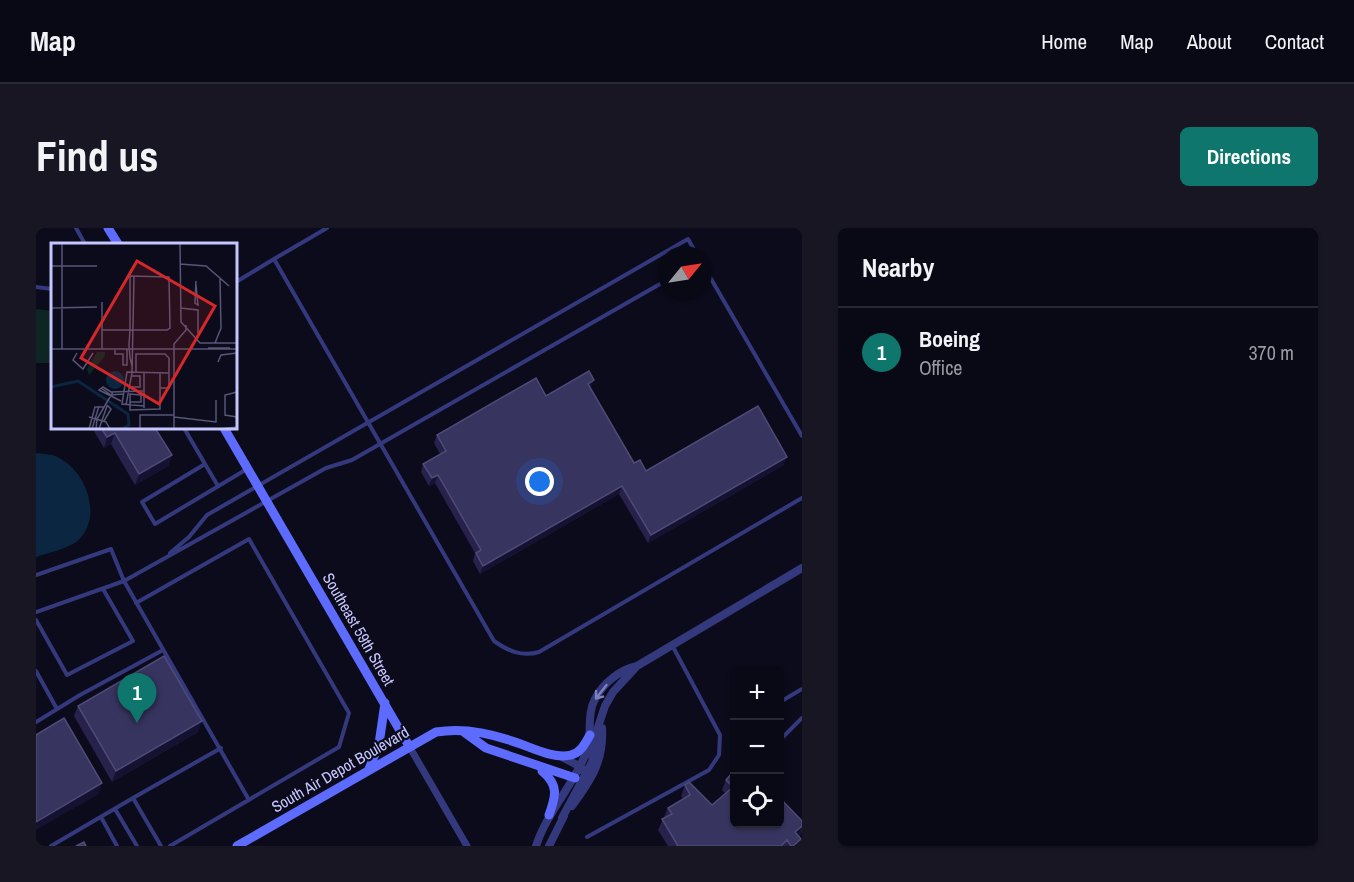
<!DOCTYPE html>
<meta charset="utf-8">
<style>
body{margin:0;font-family:"Archivo Narrow",sans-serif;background:#171622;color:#f1f3f6}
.controls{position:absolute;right:18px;bottom:18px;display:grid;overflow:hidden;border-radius:9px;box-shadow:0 2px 4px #0004}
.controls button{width:54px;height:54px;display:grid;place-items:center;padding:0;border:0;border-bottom:2px solid #292934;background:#090815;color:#f1f3f6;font:30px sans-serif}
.compass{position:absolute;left:622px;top:18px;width:54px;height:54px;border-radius:50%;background:#090815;box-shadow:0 2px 4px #0004;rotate:60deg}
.you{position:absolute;left:504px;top:254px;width:21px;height:21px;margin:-15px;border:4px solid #fff;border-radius:50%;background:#1a73e8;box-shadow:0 0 0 9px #1a73e833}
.badge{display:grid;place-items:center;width:39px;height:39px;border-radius:50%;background:#0f766e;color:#fff;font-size:20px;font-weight:700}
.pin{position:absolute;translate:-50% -50px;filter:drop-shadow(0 2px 3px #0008)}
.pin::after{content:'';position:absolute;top:32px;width:21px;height:18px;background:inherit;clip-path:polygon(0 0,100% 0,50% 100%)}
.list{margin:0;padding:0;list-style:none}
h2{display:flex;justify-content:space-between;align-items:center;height:78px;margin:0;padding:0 24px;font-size:26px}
h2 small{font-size:20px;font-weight:400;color:#999aa0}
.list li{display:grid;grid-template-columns:39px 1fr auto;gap:18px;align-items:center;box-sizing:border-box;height:90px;padding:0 24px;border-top:2px solid #292934}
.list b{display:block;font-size:22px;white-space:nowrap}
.list p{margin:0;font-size:20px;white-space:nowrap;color:#999aa0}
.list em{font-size:20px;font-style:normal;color:#999aa0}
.icon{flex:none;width:33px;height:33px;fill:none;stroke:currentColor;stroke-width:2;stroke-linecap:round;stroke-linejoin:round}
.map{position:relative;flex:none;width:766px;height:618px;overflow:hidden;border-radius:9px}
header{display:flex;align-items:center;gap:36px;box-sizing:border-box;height:84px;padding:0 30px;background:#090815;border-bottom:2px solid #292934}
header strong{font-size:28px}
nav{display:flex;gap:33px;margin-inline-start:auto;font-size:21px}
.intro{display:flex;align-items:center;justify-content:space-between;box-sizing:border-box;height:144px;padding:0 36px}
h1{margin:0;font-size:42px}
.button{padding:15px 27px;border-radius:9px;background:#0f766e;color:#fff;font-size:21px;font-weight:700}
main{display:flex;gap:36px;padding:0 36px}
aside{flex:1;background:#090815;border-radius:9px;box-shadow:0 2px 4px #0004}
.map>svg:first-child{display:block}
</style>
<header>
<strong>Map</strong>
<nav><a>Home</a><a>Map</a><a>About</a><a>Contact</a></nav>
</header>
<div class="intro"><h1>Find us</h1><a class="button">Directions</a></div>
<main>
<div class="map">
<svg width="766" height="618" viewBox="0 0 766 618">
<rect width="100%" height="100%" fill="#0c0b1c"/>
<!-- green -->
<path fill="#0e2623" d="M 0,81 L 16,83 L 16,135 L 0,135 Z"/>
<!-- water -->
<path fill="#0a2641" d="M 0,225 C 6,226 14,226 19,228 C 50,240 69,291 40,314 C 30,321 12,325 0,329 Z"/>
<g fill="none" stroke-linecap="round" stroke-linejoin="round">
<!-- service -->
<path stroke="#34397d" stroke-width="4" d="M 40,0 L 49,16
M 238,31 L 291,0
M 667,37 L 766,208
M 200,54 L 238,31 L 458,413 C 472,423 486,429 503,424 L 766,270
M 0,59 L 16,61
M 148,200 L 169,236 L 106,274 L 119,296 L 211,241
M 169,236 L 182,258
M 134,325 L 153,309 L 171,287 L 652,11 L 661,27
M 0,347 L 75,321 L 88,353 L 213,572
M 100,375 L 213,311 L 313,485 L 303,519 L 134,618
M 0,384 L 88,353 L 290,240 L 316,232 L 631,52
M 0,392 L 31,447 L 97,413 L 67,361
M 0,443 L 21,481
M 744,474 L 766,461
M 0,494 L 44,467 L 127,422
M 744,512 L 766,490
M 79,581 L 101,618
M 65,589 L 81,618
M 551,609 L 673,542 L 683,527 L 684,507 L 636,417
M 15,618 L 97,570
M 125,618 L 97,570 L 185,520"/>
<!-- minor -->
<path stroke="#34397d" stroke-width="7" d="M 373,518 L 431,618"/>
<!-- tertiary -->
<path stroke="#34397d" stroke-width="8" d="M 524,528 L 545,539 L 548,544
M 536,578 C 555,552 568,533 566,500
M 526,590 L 556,534 L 562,499 L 569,478 L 577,464 L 601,438 L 766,340
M 500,618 C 511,584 537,558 550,525 C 557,508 550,487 559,471 C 567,455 585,441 601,438
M 513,618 L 528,588"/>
<!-- secondary -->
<path stroke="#5d6bff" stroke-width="9" d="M 72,0 L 82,16
M 188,200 L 373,518
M 428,504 L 450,520 L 539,550
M 333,541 L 343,516 L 349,475
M 506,543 C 523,557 520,568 513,587
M 201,618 L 400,504 C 424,500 449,504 473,512 C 491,517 517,532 535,527 C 545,525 549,515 554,507"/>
</g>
<!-- wall -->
<path fill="#26224c" d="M 510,168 L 598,235 L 610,243 L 748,237 L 612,315 L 583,266 L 444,346 L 437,333 L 439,325 L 399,255 L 393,258 L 385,244 L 387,236 L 404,226 L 398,215 L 401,207 Z
M 56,200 L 119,200 L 136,227 L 132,238 L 99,257 L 75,216 L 68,220 Z
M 42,478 L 162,504 L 76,554 L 38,488 Z
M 697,544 L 699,596 L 766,593 L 766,604 L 765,606 L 763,608 L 765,611 L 763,618 L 632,618 L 622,602 L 632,580 L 647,571 L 645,568 L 649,557 L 676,577 L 689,565 L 686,562 L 690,552 Z"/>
<!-- shaded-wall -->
<path fill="#141230" d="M 558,152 L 555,160 L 552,156 Z
M 79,205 L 75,216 L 68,220 L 71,209 Z
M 136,227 L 132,238 L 99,257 L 103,246 Z
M 751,229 L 748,237 L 612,315 L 615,307 Z
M 402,247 L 399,255 L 393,258 L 396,250 Z
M 586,258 L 583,266 L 444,346 L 447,338 Z
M 166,493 L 162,504 L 76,554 L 80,543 Z
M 66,555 L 63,566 L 0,602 L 0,594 Z
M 766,598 L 765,606 L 755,615 L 759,604 Z
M 765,611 L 763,618 L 757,618 Z"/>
<!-- building -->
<path fill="#37345f" stroke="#4e4b78" stroke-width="1.5" d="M 553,143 L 558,152 L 552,156 L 598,235 L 604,232 L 610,243 L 722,178 L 751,229 L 615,307 L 586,258 L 447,338 L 440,325 L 445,322 L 402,247 L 396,250 L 387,236 L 410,223 L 401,207 L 500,150 L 510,168 Z
M 65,200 L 119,200 L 136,227 L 103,246 L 79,205 L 71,209 Z
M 128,428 L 166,493 L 80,543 L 42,478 Z
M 28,490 L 66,555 L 0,594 L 0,507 Z
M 697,544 L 699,545 L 699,596 L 744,596 L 744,570 L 766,593 L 766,598 L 759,604 L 765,611 L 757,618 L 755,618 L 751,612 L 745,618 L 642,618 L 626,591 L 636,586 L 632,580 L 654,567 L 649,557 L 653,554 L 676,577 L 697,559 L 690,552 Z
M 48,614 L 50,618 L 40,618 Z"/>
<!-- one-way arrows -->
<defs><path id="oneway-shaft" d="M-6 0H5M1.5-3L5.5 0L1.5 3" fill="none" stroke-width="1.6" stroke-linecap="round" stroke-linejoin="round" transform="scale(1.5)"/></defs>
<use stroke="#7d80be" href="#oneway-shaft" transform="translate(565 464) rotate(128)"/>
<g text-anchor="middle" stroke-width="4.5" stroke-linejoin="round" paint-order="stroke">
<!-- street labels -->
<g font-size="16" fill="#c6c6ff" stroke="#0c0b1c">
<text transform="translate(323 401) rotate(60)" y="6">Southeast 59th Street</text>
<text transform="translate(304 541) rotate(-30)" y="6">South Air Depot Boulevard</text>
</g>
</g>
<!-- overview -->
<g transform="translate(15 15)">
<rect width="186" height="186" fill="#0c0b1c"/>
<path d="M 46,109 L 54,109 L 54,113 L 38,132 L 36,126 Z" fill="#0e2623"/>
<path d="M55 137a9 9 0 1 1 18 0a9 9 0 1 1-18 0Z" fill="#0a2641"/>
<path fill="none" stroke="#0a2641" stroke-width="3" d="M 0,144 L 27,138 L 77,171 L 78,182 L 71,186"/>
<path fill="none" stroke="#565677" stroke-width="1.5" d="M 129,0 L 130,79 L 149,100 L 186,100M 129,21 L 155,23 L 178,43M 0,23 L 46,23M 145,38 L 144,60 L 147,62 L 145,42M 51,59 L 51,87M 0,65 L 46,64M 129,65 L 147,67 L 147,90M 164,100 L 170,85 L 169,36M 157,105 L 179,105M 0,106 L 123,106M 11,106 L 11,0M 51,106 L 51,87 L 116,87 L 119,85 L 118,34 L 79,33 L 79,87 L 78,102 L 79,115 L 81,123M 123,106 L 186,106M 64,107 L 64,111 L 72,111 L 72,122 L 76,122 L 76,106M 26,110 L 22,117 L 32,126 L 42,110M 167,119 L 170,112 L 186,110M 85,130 L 85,111 L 114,111 L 118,115 L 118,145 L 109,145 L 109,130M 93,130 L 93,165M 78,144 L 89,144 L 89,133 L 80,133M 50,145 L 60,152 L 72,151M 186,149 L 174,152 L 174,172 L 186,174M 70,158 L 48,147 L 52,144 L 60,149 L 92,148M 79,159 L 90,159 L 90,152 L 79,151 L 79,167 L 109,166 L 109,145M 75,162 L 81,130 L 83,33M 93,163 L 71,161 L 76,129 L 118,130M 38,174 L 55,179 L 59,186M 123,174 L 165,179 L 165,157M 53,178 L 60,166 L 56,162M 38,186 L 44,164 L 53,164M 41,186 L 48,163M 45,186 L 46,176 L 62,149M 48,186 L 56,163M 89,186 L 89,172 L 123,172M 123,186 L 123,101 L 135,87 L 135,82M 168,186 L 186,184"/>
<path fill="#d62828" fill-opacity="0.15" stroke="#d62828" stroke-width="3" d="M 86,18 L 164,63 L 108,161 L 30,115 Z"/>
<rect width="186" height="186" fill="none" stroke="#c6c6ff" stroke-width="3"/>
</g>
</svg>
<div class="controls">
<button>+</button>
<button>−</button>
<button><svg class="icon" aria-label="locate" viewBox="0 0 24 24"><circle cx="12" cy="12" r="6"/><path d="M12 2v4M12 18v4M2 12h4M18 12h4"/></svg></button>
</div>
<svg class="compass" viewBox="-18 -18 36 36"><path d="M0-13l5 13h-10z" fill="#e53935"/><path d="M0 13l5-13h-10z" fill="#999aa0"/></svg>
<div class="you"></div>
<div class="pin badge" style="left:101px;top:495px">1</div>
</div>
<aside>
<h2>Nearby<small></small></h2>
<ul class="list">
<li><span class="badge">1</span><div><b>Boeing</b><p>Office</p></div><em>370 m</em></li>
</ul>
</aside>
</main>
